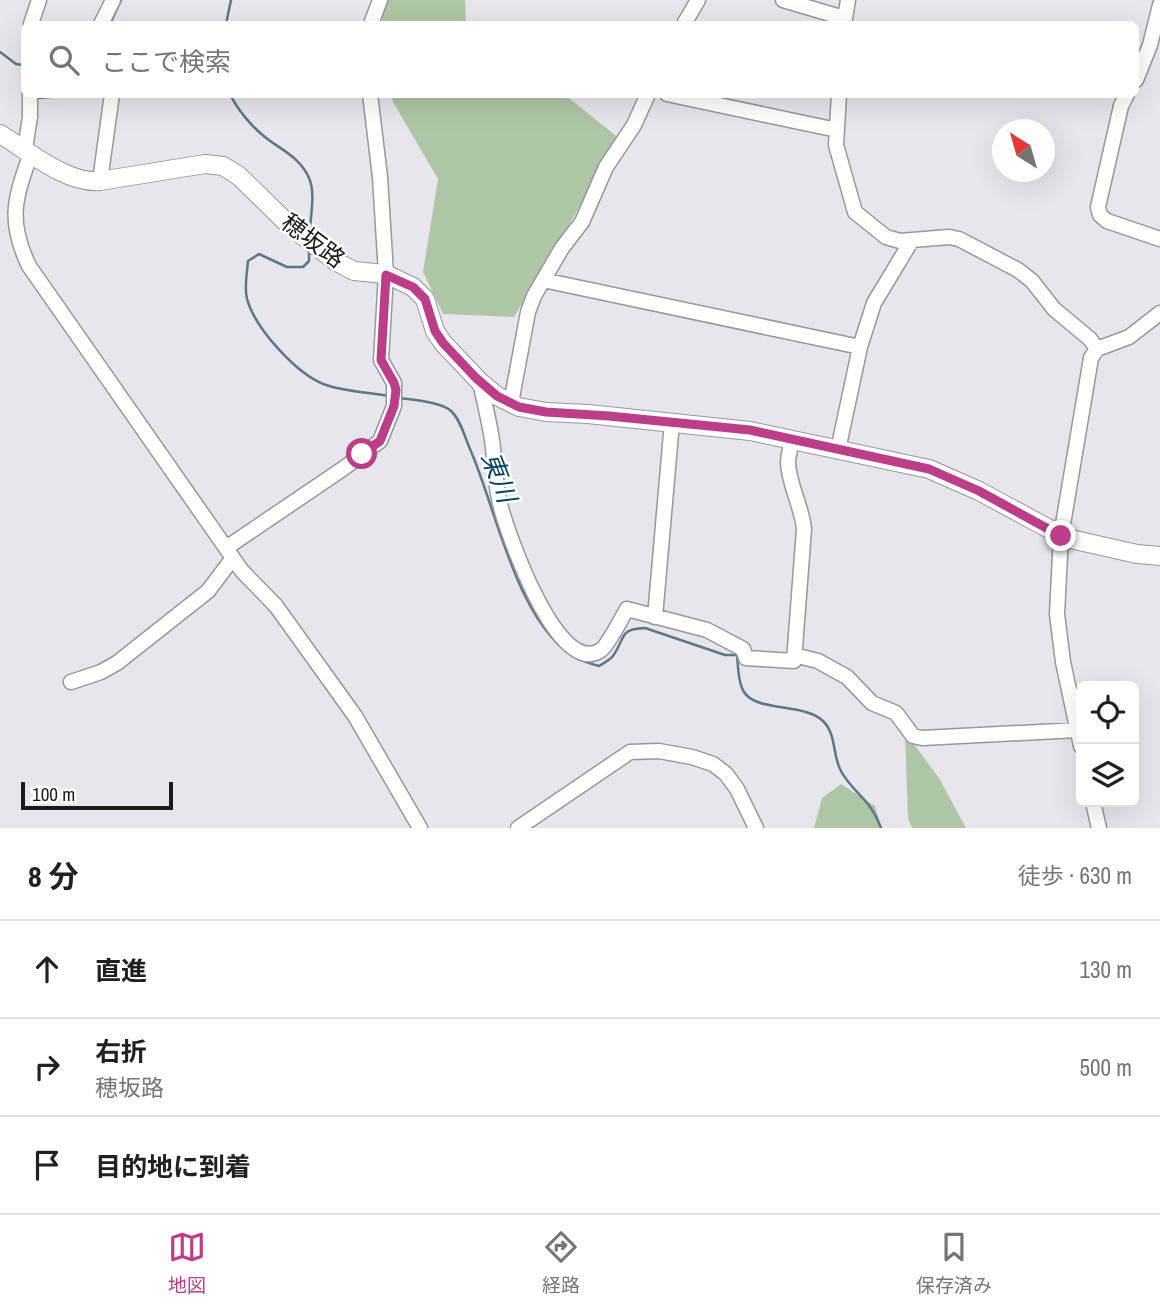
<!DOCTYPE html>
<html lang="ja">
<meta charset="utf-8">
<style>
body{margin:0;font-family:"Archivo Narrow","Noto Sans JP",sans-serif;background:#f6f6f6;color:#202124}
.controls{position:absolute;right:21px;bottom:21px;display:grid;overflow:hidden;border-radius:10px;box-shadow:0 7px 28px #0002}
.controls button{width:63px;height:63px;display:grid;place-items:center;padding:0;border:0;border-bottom:2px solid #e0e0e0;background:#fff;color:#202124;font:35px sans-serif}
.compass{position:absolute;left:992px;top:119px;width:63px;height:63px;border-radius:50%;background:#fff;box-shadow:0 7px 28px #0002;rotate:323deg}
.scale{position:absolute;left:21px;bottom:18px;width:152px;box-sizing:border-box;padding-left:7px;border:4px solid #1a1a1c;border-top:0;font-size:19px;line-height:24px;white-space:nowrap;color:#1a1a1c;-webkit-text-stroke:5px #fff;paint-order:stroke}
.stop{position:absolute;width:21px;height:21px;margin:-16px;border:5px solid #bc3d88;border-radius:50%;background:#fff}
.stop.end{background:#bc3d88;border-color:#fff;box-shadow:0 2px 7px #0008}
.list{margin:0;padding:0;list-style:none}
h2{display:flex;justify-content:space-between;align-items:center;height:91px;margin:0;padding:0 28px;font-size:30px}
h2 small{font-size:23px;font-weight:400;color:#757577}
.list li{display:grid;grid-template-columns:46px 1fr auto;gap:21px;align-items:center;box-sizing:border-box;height:98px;padding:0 28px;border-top:2px solid #e0e0e0}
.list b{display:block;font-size:26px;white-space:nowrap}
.list p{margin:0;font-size:23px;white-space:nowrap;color:#757577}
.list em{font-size:23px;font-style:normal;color:#757577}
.icon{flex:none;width:38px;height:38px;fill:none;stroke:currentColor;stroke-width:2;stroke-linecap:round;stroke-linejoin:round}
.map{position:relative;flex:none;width:1160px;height:828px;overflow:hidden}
.search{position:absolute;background:#fff;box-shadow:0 7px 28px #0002;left:21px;right:21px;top:21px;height:77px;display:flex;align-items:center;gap:18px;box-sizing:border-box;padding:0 24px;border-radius:10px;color:#757577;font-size:26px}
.sheet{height:385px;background:#fff}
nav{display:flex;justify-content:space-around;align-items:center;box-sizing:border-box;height:98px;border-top:2px solid #e0e0e0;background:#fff;font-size:19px;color:#757577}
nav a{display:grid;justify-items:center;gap:4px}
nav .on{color:#bc3d88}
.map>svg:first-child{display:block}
</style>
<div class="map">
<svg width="1160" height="828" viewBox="0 0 1160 828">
<rect width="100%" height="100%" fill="#e6e6ec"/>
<!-- green -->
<path fill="#afc6a6" d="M 386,0 L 465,0 L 466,24 L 382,24 L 383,9 Z
M 391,95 L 565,95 L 620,139 L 514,317 L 443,314 L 423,272 L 438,179 L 393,102 Z
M 905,732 L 939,778 L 966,828 L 912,828 L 908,818 Z
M 841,784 L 875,806 L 881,828 L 814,828 L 822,798 Z"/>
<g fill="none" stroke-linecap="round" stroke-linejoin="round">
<!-- stream -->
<path stroke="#5d7688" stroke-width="2.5" d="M 110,24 L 121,0
M 226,24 L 231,0
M 0,52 L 16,64 L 23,65
M 230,94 C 237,109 252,127 265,137 C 281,150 300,157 309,178 C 316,194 310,215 310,233
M 37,98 L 63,96 L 68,94
M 309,250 L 309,261 L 303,267 L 287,267 L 259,254 L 248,261 C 247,273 244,287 247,299 C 255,328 297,375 326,385 C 343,391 371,393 390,396
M 400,398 C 413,400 442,402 451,411 C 461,420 465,438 470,449 C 497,510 517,626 578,659 C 584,662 592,664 599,666 C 604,663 610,660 613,656 C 626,638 618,629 645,628 L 725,655 L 737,655 C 738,666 738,683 744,692 C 756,712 805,703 823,721 C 837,735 832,755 841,771 C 849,787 866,798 874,813 C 877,818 879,823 881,828"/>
<!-- minor casing -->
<g stroke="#97979c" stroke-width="17">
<path id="minor" d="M 783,0 L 844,18
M 31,24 L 39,0
M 101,24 L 113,0
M 371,24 L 380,0
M 684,24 L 698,0
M 844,24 L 848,0
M 1136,80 L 1150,45 L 1160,5
M 667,94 L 837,130
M 839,94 L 836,145 L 855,212 L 886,237 L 900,241 L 949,237 L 959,239 L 1018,270 L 1032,281 L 1054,309 L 1090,339 L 1097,349
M 1127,94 L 1121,106 L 1098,207 L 1100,215 L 1107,221 L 1160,239
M 25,149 L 30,117 L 30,94
M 31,153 C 15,198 7,220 29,266 L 242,571 L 276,606 L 355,716 L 420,828
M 100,181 L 112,94
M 543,280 L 860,347
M 480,382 C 484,401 489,420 492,440 C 495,461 495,483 500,504 C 507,532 558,680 601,650 C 608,645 621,619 627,609 L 707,630 L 743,649 L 746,658 L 794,661 L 804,529 C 802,507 789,485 788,463 C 788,455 791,447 792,440
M 511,403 L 528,312 L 534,296 L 562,248 L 582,222 L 606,167 L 634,125 L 648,94
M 838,450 L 860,347 L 874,303 L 912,240
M 226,548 L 344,468 L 380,441 L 394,406 L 394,383 L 381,360 L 386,274 L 380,177 L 370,94
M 655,617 L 672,422
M 794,655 L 818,661 L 847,677 L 872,703 L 896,713 L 913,736 L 922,738 L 1078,730
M 71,682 L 101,672 L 117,663 L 208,591 L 233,558
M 1081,746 L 1063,662 L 1057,614 L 1061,536 L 1091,358 L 1097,349 L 1129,337 L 1160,313
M 1093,802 L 1099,828
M 518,828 L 630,752 L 659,751 L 692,757 L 713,764 L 726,774 L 737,789 L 756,828"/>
</g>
<!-- major casing -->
<g stroke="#97979c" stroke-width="20">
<path id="major" d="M 0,134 C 28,151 67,184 100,181 L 205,164 L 223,166 L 239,176 L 288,224 L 335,261 L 354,271 L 386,274 L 413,287 L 425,299 L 435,331 L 443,343 L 480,382 L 497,396 L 519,407 L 546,412 L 588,414 L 750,431 L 929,469 L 979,491 L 1066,538 L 1137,554 L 1160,556"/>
</g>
<!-- minor -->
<use href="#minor" stroke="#fff" stroke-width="14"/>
<!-- major -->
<use href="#major" stroke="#fff" stroke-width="18"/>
</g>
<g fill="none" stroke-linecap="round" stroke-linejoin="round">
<!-- route -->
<path stroke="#bc3d88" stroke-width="9" d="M 362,454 L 380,441 L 394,406 L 396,390 L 394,383 L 381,360 L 386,275 L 413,287 L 425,299 L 435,331 L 443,343 L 476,378 L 497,396 L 519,407 L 546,412 L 609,416 L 750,430 L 929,469 L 979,491 L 1061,536"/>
</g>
<g text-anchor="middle" stroke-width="5" stroke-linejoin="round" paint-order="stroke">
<!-- street labels -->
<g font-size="24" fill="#1a1a1c" stroke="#fff">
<text transform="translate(313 241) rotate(37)" y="8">穂坂路</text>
</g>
<!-- water labels -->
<g font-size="26" font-style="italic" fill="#004465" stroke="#fff">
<text transform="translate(499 477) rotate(69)" y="9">東川</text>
</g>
</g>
</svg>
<div class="controls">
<button><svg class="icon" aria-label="locate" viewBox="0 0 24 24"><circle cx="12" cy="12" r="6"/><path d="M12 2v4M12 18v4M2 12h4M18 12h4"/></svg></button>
<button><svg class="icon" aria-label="layers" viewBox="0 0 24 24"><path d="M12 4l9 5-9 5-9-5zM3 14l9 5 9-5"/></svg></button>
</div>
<svg class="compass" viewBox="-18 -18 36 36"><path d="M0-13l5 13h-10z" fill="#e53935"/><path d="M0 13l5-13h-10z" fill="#757577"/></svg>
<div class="scale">100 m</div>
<div class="stop" style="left:362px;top:454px"></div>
<div class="stop end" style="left:1061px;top:536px"></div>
<div class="search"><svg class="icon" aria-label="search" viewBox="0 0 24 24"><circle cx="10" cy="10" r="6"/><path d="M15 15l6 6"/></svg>ここで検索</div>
</div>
<section class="sheet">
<h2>8 分<small>徒歩 · 630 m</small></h2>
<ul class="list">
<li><svg class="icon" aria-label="ahead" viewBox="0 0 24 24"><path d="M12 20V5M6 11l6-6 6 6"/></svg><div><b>直進</b></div><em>130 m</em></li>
<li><svg class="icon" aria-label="right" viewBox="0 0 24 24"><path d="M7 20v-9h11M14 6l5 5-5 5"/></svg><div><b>右折</b><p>穂坂路</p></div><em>500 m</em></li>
<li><svg class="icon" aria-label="arrive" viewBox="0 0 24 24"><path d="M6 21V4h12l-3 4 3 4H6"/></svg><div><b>目的地に到着</b></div></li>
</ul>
</section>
<nav>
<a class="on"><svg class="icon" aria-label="map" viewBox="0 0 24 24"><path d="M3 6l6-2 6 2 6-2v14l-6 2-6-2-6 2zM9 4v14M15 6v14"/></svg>地図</a>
<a><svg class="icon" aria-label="directions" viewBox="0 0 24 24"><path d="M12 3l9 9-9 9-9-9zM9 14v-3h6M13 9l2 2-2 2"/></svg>経路</a>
<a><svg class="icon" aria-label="saved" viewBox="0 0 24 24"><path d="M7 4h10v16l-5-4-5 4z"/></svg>保存済み</a>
</nav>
